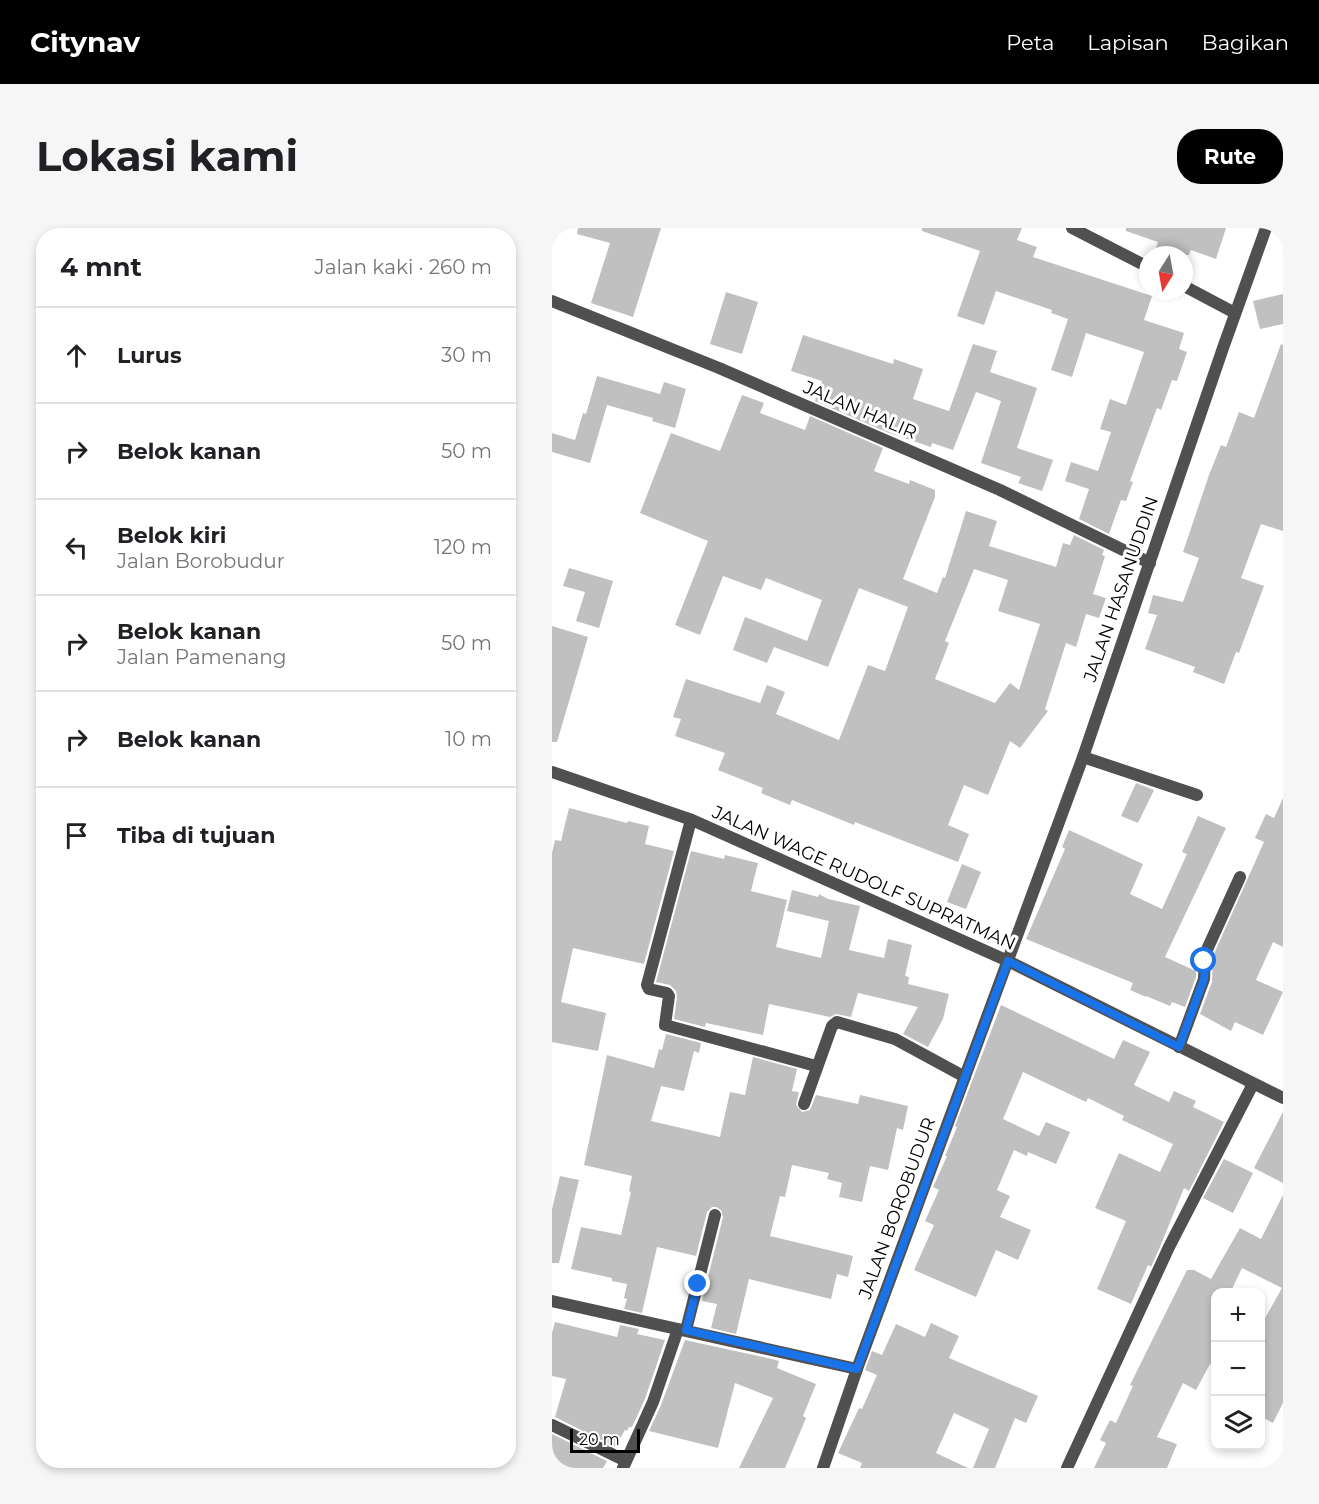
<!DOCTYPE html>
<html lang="id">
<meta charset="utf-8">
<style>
body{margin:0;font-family:Montserrat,sans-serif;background:#f6f6f6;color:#202124}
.controls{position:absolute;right:18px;bottom:18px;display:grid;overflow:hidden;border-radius:12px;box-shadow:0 3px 9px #0003}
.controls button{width:54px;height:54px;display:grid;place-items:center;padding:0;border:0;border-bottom:2px solid #e0e0e0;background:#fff;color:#202124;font:30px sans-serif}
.compass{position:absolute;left:587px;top:18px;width:54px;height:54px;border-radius:50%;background:#fff;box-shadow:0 3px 9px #0003;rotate:191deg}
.scale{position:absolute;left:18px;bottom:15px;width:70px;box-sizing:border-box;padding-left:6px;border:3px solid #000;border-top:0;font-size:16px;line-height:21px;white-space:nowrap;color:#000;-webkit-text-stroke:4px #fff;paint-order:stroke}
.stop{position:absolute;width:18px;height:18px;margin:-14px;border:4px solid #1a73e8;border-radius:50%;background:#fff}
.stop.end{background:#1a73e8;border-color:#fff;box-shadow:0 2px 6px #0008}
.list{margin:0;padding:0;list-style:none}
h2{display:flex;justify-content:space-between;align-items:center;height:78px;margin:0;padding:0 24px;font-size:26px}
h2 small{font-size:20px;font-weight:400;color:#757577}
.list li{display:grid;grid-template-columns:39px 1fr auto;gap:18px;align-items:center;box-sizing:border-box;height:96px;padding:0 24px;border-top:2px solid #e0e0e0}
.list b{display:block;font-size:22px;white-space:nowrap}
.list p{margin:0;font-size:20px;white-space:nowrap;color:#757577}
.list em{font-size:20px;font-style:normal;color:#757577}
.icon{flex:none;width:33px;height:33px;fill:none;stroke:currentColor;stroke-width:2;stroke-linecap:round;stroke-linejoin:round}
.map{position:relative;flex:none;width:731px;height:1240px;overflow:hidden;border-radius:24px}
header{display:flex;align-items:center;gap:36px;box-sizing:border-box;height:84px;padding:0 30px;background:#000;color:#fff}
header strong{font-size:28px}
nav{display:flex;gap:33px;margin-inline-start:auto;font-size:21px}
.intro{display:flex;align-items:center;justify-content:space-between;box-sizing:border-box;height:144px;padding:0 36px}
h1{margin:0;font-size:42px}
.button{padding:15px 27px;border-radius:24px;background:#000;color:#fff;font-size:21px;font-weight:700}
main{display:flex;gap:36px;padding:0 36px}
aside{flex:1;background:#fff;border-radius:24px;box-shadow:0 3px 9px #0003}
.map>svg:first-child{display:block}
</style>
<header>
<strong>Citynav</strong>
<nav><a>Peta</a><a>Lapisan</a><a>Bagikan</a></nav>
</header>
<div class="intro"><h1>Lokasi kami</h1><a class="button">Rute</a></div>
<main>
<aside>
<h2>4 mnt<small>Jalan kaki · 260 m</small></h2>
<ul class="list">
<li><svg class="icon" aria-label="ahead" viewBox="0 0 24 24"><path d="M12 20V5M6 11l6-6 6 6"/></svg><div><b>Lurus</b></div><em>30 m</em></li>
<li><svg class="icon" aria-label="right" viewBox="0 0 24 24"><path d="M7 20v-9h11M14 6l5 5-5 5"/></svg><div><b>Belok kanan</b></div><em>50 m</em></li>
<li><svg class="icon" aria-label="left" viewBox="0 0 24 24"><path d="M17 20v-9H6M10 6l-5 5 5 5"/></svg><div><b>Belok kiri</b><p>Jalan Borobudur</p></div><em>120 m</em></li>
<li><svg class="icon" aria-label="right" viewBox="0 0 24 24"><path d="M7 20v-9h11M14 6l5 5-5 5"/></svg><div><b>Belok kanan</b><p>Jalan Pamenang</p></div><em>50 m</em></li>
<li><svg class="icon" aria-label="right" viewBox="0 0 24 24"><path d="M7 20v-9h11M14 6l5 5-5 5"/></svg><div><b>Belok kanan</b></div><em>10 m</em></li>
<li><svg class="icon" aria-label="arrive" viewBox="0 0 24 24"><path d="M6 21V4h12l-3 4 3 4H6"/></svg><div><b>Tiba di tujuan</b></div></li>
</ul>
</aside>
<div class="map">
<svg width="731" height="1240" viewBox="0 0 731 1240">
<rect width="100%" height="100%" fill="#fff"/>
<!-- building -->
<path fill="#c0c0c0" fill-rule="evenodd" d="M 26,0 L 109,0 L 81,89 L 39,75 L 58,15 L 25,6 Z
M 370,0 L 470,0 L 465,12 L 485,19 L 481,29 L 600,68 L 592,92 L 632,105 L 627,121 L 635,124 L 625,153 L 620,152 L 609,182 L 605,180 L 578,253 L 581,254 L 574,273 L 569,272 L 557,306 L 527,291 L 537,261 L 513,253 L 519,234 L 546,243 L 559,204 L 548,201 L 558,171 L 574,177 L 592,124 L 534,105 L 520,149 L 499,142 L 516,91 L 499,85 L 500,82 L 444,63 L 432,97 L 405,88 L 428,23 L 370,3 Z
M 574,0 L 674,0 L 664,31 L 639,22 L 637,27 L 602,27 L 606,14 L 574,3 Z
M 174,64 L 206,74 L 190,126 L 158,116 Z
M 731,66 L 731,96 L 708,101 L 701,73 Z
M 251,107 L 341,136 L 342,131 L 371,141 L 361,171 L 397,183 L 421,116 L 445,123 L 438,144 L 485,160 L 465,220 L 501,232 L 490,263 L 466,255 L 469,249 L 429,235 L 449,173 L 424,164 L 401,222 L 380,215 L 379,219 L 337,205 L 263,173 L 270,153 L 239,143 Z
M 729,116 L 731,117 L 731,303 L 709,296 L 689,350 L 712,358 L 687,425 L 684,424 L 672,456 L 641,444 L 643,439 L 593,421 L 605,387 L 596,385 L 601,367 L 631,374 L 647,330 L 631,324 L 657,247 L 669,217 L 674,219 L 687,184 L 702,190 Z
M 45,148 L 108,166 L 112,154 L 134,161 L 123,200 L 100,193 L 101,190 L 55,177 L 38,235 L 0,224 L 0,205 L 23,212 L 31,185 L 34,186 Z
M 190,167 L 212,175 L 208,185 L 253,202 L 258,188 L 331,220 L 322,243 L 357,256 L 358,252 L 383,262 L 383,269 L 351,351 L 385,365 L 391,349 L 393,350 L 414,283 L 445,293 L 437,318 L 504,339 L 511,315 L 518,317 L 522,307 L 552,322 L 550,327 L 553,328 L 541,366 L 554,370 L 547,390 L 534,386 L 524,419 L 514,415 L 493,481 L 496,483 L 468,520 L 458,513 L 436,567 L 412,557 L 396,597 L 417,606 L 406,634 L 303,594 L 302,597 L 240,572 L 238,577 L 209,565 L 211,560 L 166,542 L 173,525 L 123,508 L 129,491 L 121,489 L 134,451 L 208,475 L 215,457 L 233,464 L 224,486 L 287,512 L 316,437 L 333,443 L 356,379 L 307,360 L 276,439 L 222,419 L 215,435 L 181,422 L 193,389 L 255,413 L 270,372 L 214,350 L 209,362 L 171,348 L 148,407 L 123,397 L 156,313 L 88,285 L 119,205 L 168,223 ZM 422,341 L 456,352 L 446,383 L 488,396 L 467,462 L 458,455 L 443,475 L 383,451 L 397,415 L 393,413 Z
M 17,340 L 61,353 L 47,400 L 24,393 L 33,364 L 11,358 Z
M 0,398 L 36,409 L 5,514 L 0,514 Z
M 584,555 L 602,562 L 586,595 L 569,588 Z
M 731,570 L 731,719 L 721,714 L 704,752 L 731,764 L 711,807 L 683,794 L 679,803 L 648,786 L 660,754 L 661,728 L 712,614 L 703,610 L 714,586 L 722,590 Z
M 17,580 L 75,595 L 76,593 L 97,598 L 93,616 L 122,623 L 92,736 L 21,720 L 9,774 L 54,785 L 46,823 L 0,814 L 0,625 L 3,612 L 9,613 Z
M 646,588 L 674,600 L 613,729 L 644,743 L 644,749 L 633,779 L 620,774 L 618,778 L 594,768 L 594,769 L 578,762 L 581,755 L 474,711 L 513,621 L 510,619 L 517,602 L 591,636 L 578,666 L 610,681 L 635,626 L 630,624 Z
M 139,623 L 172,631 L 173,627 L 206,635 L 199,663 L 235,672 L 224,719 L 269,730 L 277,693 L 235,683 L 240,662 L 266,669 L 267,666 L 276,671 L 308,678 L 297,722 L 332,730 L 336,711 L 360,717 L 353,748 L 357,749 L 356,756 L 397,766 L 391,791 L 376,819 L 351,806 L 366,779 L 306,765 L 299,789 L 284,786 L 278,789 L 217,776 L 211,807 L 154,795 L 153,799 L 122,791 L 125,769 L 124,763 L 118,757 L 104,754 Z
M 410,636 L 429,644 L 414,681 L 395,674 Z
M 449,777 L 562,831 L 571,812 L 598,824 L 582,857 L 617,874 L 622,863 L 644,873 L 641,879 L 672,894 L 637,963 L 632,960 L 608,1019 L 599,1039 L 596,1037 L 579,1076 L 545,1061 L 574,993 L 543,980 L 567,925 L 608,944 L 621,916 L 570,892 L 572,888 L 536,870 L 534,874 L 471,844 L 451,891 L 487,908 L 494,894 L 518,904 L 504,936 L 476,924 L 475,928 L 462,922 L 445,962 L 458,968 L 448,989 L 479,1002 L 466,1032 L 444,1022 L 424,1069 L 362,1042 L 382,997 L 373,993 L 387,962 L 381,959 L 395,928 L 393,928 L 405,899 L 403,898 Z
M 114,806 L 149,815 L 147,825 L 142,823 L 132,863 L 109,858 L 99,893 L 168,909 L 178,864 L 193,867 L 201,829 L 245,841 L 240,863 L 247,864 L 244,877 L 250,884 L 258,882 L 264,867 L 306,876 L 308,867 L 356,878 L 351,902 L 345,900 L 336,942 L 318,938 L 310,974 L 287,969 L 290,955 L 275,951 L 277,945 L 240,937 L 233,969 L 228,968 L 218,1008 L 301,1028 L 296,1049 L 285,1046 L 279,1071 L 197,1051 L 184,1106 L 159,1100 L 165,1076 L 150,1073 L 171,989 L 169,982 L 164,979 L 160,979 L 155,984 L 144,1028 L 105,1019 L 90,1085 L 72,1081 L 75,1071 L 72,1070 L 75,1056 L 60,1053 L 60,1050 L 19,1041 L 29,999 L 69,1007 L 79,964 L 77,963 L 80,948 L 32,937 L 55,827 L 102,840 L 107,821 L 110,822 Z
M 731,884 L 731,955 L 702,940 Z
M 672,931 L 701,945 L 681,985 L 651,970 Z
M 8,948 L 27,952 L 7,1035 L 0,1035 L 0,981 Z
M 731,967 L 731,1175 L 721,1195 L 708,1188 L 708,1099 L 730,1060 L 690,1040 L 678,1065 L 663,1065 L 663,1139 L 658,1136 L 644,1162 L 631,1155 L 605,1209 L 625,1216 L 615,1240 L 542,1240 L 554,1215 L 548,1212 L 558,1192 L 564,1195 L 581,1158 L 578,1157 L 635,1042 L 642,1042 L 659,1051 L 688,1000 L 709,1011 Z
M 3,1094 L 65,1109 L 68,1097 L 87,1101 L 85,1106 L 113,1112 L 93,1171 L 80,1199 L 77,1199 L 75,1203 L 73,1202 L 63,1219 L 3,1189 L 14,1151 L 0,1148 L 0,1105 Z
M 379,1095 L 407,1108 L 397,1130 L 486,1168 L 474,1195 L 463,1190 L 443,1240 L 421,1240 L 437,1201 L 402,1185 L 384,1225 L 416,1240 L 308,1240 L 310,1235 L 286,1225 L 307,1180 L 310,1181 L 325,1147 L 313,1142 L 320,1123 L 330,1127 L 344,1096 L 373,1109 Z
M 133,1112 L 220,1131 L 227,1133 L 225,1140 L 264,1156 L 251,1188 L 254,1190 L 233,1240 L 187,1240 L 221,1170 L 183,1155 L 166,1220 L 97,1203 L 109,1177 Z
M 0,1206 L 55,1233 L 51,1240 L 0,1240 Z"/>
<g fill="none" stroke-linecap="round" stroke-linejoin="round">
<!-- minor -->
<path stroke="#505050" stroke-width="12" d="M 520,0 L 596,39
M 632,58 L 683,85
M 0,73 L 167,140 L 448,262 L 598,335
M 531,529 L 645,567
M 139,592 L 95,757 L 97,761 L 115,765 L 117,768 L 113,797 L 264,838
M 627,819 L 652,751 L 653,726 L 688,649
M 252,876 L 280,798 L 285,794 L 343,811 L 413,849
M 0,1073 L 305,1141
M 134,1102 L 163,987
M 0,1197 L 74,1233
M 71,1240 L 101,1174 L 126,1101
M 515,1240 L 617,1019 L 701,856"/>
<!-- tertiary -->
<path stroke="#505050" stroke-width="12" d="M 0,544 L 140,592 L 456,733 L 731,870
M 271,1240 L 305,1141 L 531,529 L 671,120 L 714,0"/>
</g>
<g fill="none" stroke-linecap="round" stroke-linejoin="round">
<!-- route -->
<path stroke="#1a73e8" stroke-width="8" d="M 146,1056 L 134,1102 L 305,1141 L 456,733 L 627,819 L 652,751 L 653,740 L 652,733"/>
</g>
<g text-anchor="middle" stroke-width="6" stroke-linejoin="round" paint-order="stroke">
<!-- street labels -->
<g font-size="18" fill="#000" stroke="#fff">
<text transform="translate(308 182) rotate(23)" y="6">JALAN HALIR</text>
<text transform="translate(569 361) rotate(-71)" y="6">JALAN HASANUDDIN</text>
<text transform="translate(312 650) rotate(24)" y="6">JALAN WAGE RUDOLF SUPRATMAN</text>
<text transform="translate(345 980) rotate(-70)" y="6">JALAN BOROBUDUR</text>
</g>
</g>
</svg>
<div class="controls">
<button>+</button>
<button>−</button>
<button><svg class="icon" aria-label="layers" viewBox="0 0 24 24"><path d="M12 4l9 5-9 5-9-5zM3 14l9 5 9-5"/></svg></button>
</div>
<svg class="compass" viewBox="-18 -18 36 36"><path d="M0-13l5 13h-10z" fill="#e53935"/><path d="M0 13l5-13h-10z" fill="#757577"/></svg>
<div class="scale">20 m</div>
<div class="stop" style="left:652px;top:733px"></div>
<div class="stop end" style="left:146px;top:1056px"></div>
</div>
</main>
